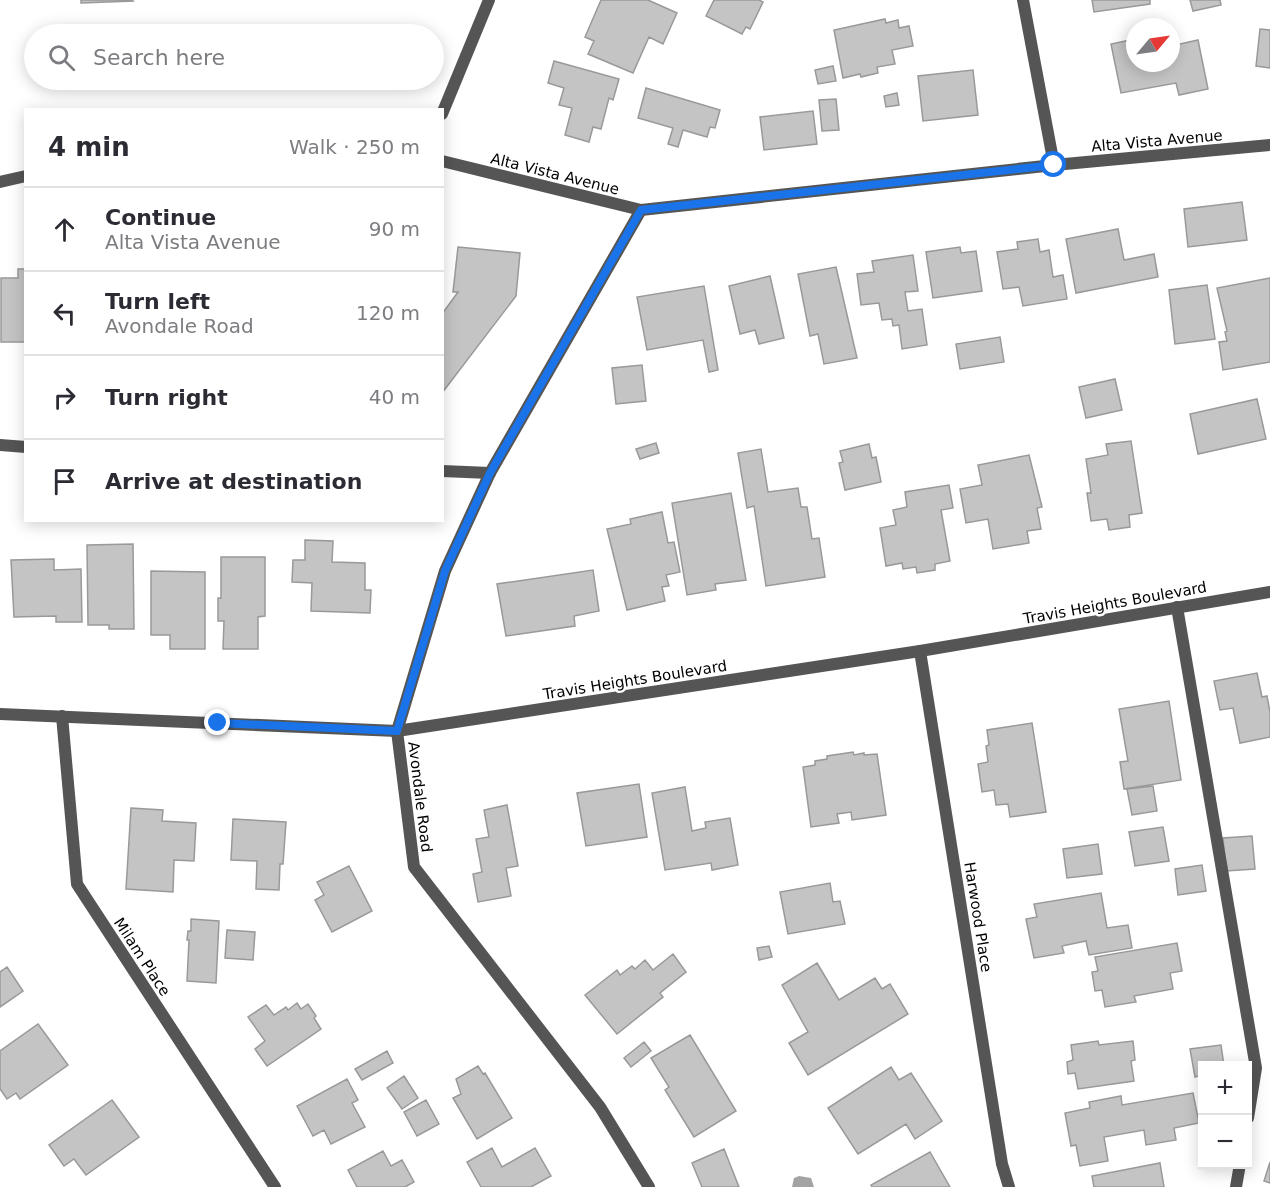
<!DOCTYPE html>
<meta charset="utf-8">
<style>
body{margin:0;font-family:"DejaVu Sans",sans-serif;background:#f2f2f3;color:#2b2b33}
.controls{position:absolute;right:18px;bottom:18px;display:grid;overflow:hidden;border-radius:0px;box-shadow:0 3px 15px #0003}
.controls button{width:54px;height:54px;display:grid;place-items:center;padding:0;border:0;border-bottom:2px solid #e1e1e2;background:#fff;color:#2b2b33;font:30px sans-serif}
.compass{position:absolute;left:1126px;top:18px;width:54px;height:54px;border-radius:50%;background:#fff;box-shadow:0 3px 15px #0003;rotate:61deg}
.stop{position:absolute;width:18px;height:18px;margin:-14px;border:4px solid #1a73e8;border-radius:50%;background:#fff}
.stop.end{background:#1a73e8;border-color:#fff;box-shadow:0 2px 6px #0008}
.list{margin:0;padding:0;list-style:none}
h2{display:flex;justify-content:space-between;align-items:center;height:78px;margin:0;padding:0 24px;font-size:26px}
h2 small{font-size:20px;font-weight:400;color:#7c7c81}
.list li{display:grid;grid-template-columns:39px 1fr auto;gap:18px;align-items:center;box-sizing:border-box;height:84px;padding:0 24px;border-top:2px solid #e1e1e2}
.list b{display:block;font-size:22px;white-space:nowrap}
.list p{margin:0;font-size:20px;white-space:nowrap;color:#7c7c81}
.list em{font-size:20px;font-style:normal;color:#7c7c81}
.icon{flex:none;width:33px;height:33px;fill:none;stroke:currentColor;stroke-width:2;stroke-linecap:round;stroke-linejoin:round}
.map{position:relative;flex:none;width:1270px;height:1187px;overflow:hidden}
.search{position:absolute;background:#fff;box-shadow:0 3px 15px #0003;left:24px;top:24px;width:420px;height:66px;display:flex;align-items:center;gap:15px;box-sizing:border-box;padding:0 21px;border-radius:33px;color:#7c7c81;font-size:22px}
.panel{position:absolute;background:#fff;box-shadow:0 3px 15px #0003;left:24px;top:108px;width:420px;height:414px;border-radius:0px}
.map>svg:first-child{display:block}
</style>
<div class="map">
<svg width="1270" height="1187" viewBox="0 0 1270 1187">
<rect width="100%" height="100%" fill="#fff"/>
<!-- water -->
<path fill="#a3a3a3" d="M 799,1176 L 811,1178 L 814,1187 L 792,1187 L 794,1178 Z"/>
<!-- building -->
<path fill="#c4c4c4" stroke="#999" stroke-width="1.5" d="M 81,0 L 132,0 L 133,1 L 81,3 Z
M 601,0 L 648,0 L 677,13 L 663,44 L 649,37 L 633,73 L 588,54 L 594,41 L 585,37 Z
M 714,0 L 759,0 L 763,2 L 750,29 L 746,27 L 742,34 L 706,16 Z
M 1092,0 L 1150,0 L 1150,4 L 1094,12 Z
M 1190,0 L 1220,0 L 1221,5 L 1193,11 Z
M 885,19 L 886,23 L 898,20 L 899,28 L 909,26 L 913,46 L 892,50 L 895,64 L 877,67 L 878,73 L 861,77 L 860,74 L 843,78 L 834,30 Z
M 1260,29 L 1270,30 L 1270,68 L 1256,66 Z
M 1135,39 L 1135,63 L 1171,63 L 1171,46 L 1198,40 L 1208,89 L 1179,95 L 1176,83 L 1121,93 L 1111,44 Z
M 554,61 L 619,79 L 613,100 L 609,98 L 601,129 L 593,127 L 589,142 L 565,135 L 572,108 L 559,105 L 564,88 L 548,83 Z
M 833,66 L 836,81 L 818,84 L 815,70 Z
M 973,70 L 978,115 L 923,121 L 918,76 Z
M 646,88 L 720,110 L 715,128 L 710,127 L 707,137 L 683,130 L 678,147 L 668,144 L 673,128 L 638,118 Z
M 897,93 L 899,105 L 886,107 L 884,96 Z
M 836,99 L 839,130 L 822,131 L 819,100 Z
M 813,111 L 817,144 L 764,150 L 760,117 Z
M 1242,202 L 1247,240 L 1188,247 L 1184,209 Z
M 1118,229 L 1124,260 L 1154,254 L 1158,277 L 1076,293 L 1066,239 Z
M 1038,239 L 1040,252 L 1049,250 L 1053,277 L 1063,275 L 1067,299 L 1023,306 L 1019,287 L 1003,289 L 997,252 L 1018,249 L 1017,242 Z
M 458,247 L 520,253 L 516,296 L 442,393 L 442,314 L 458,292 L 453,292 Z
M 960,247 L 961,253 L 976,251 L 982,291 L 933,298 L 926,252 Z
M 913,255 L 918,291 L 905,292 L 908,311 L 922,309 L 927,345 L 902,349 L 899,325 L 893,326 L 892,319 L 882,320 L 879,303 L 861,305 L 857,274 L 874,272 L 872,261 Z
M 836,267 L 857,358 L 824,364 L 818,334 L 810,336 L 798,274 Z
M 18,269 L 26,269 L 26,342 L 1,342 L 1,278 L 18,278 Z
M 770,276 L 784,338 L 759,344 L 755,330 L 740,334 L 729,286 Z
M 1270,278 L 1270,362 L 1223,370 L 1219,342 L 1227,341 L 1225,332 L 1227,331 L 1217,288 Z
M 1207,285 L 1215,339 L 1175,344 L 1169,290 Z
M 704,286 L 718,370 L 709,372 L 703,340 L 647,350 L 637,297 Z
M 1000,337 L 1004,362 L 960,369 L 956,344 Z
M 642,365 L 646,401 L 616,404 L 612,368 Z
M 1115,379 L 1122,410 L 1086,418 L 1079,387 Z
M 1257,399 L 1266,439 L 1198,454 L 1190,414 Z
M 1131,441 L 1142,513 L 1129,515 L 1130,527 L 1109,530 L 1107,519 L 1091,521 L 1087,493 L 1091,493 L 1086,459 L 1108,455 L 1106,444 Z
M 656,443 L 659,453 L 640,459 L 636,449 Z
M 869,444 L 872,458 L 876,457 L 881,482 L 845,490 L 839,463 L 843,462 L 840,451 Z
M 761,449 L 768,492 L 798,488 L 801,507 L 807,507 L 812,539 L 819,538 L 825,577 L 766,586 L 754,506 L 747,508 L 738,453 Z
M 1029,455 L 1042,507 L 1037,508 L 1041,529 L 1027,531 L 1029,543 L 993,549 L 988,519 L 966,523 L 960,489 L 982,485 L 978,465 Z
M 949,485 L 953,508 L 941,510 L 950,561 L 935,564 L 935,570 L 917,573 L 916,567 L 903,569 L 902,563 L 886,566 L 880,528 L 896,525 L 893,510 L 907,507 L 905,492 Z
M 731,493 L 746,580 L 715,584 L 716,590 L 687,595 L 672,503 Z
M 662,512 L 668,543 L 674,542 L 680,572 L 666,575 L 669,586 L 662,587 L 665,601 L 627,610 L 607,529 L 631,524 L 630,519 Z
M 305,540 L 333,541 L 332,562 L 365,563 L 365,590 L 371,590 L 370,613 L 311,611 L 312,583 L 292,582 L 293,560 L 305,560 Z
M 133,544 L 134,629 L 109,629 L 109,625 L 88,625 L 87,545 Z
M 221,557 L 265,557 L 265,616 L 258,617 L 258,649 L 223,649 L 224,621 L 218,621 L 218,598 L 221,598 Z
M 54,559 L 54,570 L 81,569 L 82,622 L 56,622 L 56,616 L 14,617 L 11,560 Z
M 593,570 L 599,611 L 574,616 L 575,626 L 506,636 L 497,584 Z
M 151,571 L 205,572 L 205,649 L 170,649 L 170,635 L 151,635 Z
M 1257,673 L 1262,697 L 1267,696 L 1270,712 L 1270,737 L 1240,743 L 1233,708 L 1220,710 L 1214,681 Z
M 1169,701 L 1181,780 L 1124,789 L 1120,762 L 1128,761 L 1119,709 Z
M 1032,723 L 1046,812 L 1010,817 L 1008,804 L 996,805 L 994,790 L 982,792 L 978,764 L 988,762 L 986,746 L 989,745 L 987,730 Z
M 853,752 L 854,755 L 864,753 L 864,755 L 877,754 L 886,815 L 852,820 L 851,812 L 837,814 L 839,823 L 811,827 L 803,767 L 815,765 L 815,761 L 827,759 L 827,756 Z
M 639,784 L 647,837 L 586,846 L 577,793 Z
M 1153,786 L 1157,811 L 1132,815 L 1127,789 Z
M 685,787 L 692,831 L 706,828 L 705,822 L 730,818 L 738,865 L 712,870 L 711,863 L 665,870 L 652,793 Z
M 507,805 L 518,866 L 506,868 L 511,896 L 478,902 L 473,874 L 482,872 L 476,839 L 489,837 L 484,810 Z
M 131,808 L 163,810 L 162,821 L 196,823 L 194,861 L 174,860 L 173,892 L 126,889 Z
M 233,819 L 286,822 L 283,864 L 280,864 L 279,890 L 256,889 L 257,861 L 231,860 Z
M 1163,827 L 1169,861 L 1135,866 L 1129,832 Z
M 1252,836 L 1255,869 L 1226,871 L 1223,838 Z
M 1098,844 L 1102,874 L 1067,878 L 1063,849 Z
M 1202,865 L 1206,891 L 1178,895 L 1175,869 Z
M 349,866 L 372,911 L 332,932 L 315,900 L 324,895 L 317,882 Z
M 830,883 L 833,902 L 840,901 L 845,924 L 788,934 L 780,892 Z
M 1101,893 L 1107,928 L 1128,925 L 1132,948 L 1089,955 L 1086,941 L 1062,946 L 1064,953 L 1034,958 L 1026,919 L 1037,917 L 1034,904 Z
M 191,919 L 219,921 L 216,983 L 187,981 L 189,940 L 187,940 L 188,931 L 191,931 Z
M 227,930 L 255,932 L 253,960 L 225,958 Z
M 1177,943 L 1182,971 L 1170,973 L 1173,989 L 1134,996 L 1136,1002 L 1105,1007 L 1102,990 L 1095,991 L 1092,972 L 1098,971 L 1095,957 Z
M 769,946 L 772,957 L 759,960 L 757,948 Z
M 673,954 L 686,972 L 660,993 L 663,997 L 617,1034 L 585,995 L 617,970 L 620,975 L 632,966 L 635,969 L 645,960 L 653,970 Z
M 817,963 L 839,1000 L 875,978 L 882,989 L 890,984 L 908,1014 L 808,1075 L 789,1043 L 808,1032 L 782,985 Z
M 7,967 L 23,991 L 0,1007 L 0,972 Z
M 297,1003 L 301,1009 L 308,1004 L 316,1016 L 314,1018 L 321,1029 L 267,1066 L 255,1049 L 265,1041 L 248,1017 L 266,1005 L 274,1015 L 286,1007 L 288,1010 Z
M 38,1024 L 68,1065 L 20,1099 L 16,1093 L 7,1099 L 0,1089 L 0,1051 Z
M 690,1035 L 736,1111 L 694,1137 L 665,1090 L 669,1087 L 651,1058 Z
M 1098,1041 L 1099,1045 L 1133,1041 L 1135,1060 L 1131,1061 L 1134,1081 L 1078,1089 L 1075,1073 L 1068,1074 L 1067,1062 L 1073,1060 L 1071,1045 Z
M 644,1042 L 651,1051 L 631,1067 L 624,1058 Z
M 1221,1045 L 1224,1066 L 1202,1066 L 1202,1075 L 1195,1077 L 1190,1049 Z
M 387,1051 L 393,1063 L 362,1080 L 355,1069 Z
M 478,1066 L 483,1074 L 485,1073 L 512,1118 L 477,1139 L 453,1098 L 461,1094 L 456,1079 Z
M 891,1067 L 899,1080 L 911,1073 L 942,1121 L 915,1139 L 906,1124 L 858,1154 L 828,1108 Z
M 404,1076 L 418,1098 L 402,1109 L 387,1088 Z
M 347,1079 L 358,1100 L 352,1103 L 365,1127 L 331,1144 L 324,1130 L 313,1136 L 297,1106 Z
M 1193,1093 L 1199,1123 L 1174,1128 L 1176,1140 L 1146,1145 L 1144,1130 L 1104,1137 L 1108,1161 L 1080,1166 L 1076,1145 L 1071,1146 L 1065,1113 L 1090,1108 L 1089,1102 L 1121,1096 L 1122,1105 Z
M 112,1100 L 139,1137 L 86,1175 L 74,1159 L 64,1166 L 49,1145 Z
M 426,1100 L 439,1124 L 417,1136 L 404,1112 Z
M 492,1148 L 502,1167 L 535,1148 L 551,1176 L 531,1187 L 481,1187 L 467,1162 Z
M 724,1149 L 739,1187 L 702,1187 L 692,1163 Z
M 383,1151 L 391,1166 L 402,1160 L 414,1182 L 405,1187 L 357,1187 L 348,1170 Z
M 930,1152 L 950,1187 L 872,1187 L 871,1185 Z
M 1270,1162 L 1270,1183 L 1264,1181 Z
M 1160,1163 L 1164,1187 L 1094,1187 L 1092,1176 Z"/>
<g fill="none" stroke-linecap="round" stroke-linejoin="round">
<!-- service -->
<path stroke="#555" stroke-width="12" d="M 0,445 L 26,447
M 442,471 L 490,473
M 1177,607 L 1256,1068 L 1248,1118
M 1236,1187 L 1240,1164"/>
<!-- minor -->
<path stroke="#555" stroke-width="12" d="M 1023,0 L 1054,165
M 442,114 L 489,0
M 442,161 L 641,210 L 1054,165 L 1270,145
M 0,182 L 26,176
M 641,210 L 490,473 L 445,571 L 397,731 L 414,867 L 600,1107 L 649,1187
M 920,651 L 1002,1164 L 1009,1187
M 62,716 L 77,884 L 275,1187"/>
<!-- tertiary -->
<path stroke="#555" stroke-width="12" d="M 0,714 L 397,731 L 920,651 L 1270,592"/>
</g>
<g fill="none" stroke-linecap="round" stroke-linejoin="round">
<!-- route -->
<path stroke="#1a73e8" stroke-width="8" d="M 218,723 L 397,731 L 445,571 L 490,473 L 641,210 L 1054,165"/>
</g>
<g text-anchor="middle" stroke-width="5" stroke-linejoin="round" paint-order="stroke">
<!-- street labels -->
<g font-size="15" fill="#000" stroke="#fff">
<text transform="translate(1157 141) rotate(-5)" y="5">Alta Vista Avenue</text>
<text transform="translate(555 174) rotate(14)" y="5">Alta Vista Avenue</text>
<text transform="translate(1115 603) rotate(-10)" y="5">Travis Heights Boulevard</text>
<text transform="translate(635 680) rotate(-9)" y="5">Travis Heights Boulevard</text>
<text transform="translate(420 797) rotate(83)" y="5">Avondale Road</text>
<text transform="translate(978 917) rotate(81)" y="5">Harwood Place</text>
<text transform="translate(142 957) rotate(57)" y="5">Milam Place</text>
</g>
</g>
</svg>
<div class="controls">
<button>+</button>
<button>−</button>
</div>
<svg class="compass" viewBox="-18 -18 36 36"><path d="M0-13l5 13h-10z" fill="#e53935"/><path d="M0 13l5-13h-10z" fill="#7c7c81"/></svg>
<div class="stop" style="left:1054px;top:165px"></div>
<div class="stop end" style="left:218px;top:723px"></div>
<div class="search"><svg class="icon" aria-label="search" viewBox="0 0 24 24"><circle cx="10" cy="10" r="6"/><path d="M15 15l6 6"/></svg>Search here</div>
<section class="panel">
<h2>4 min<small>Walk · 250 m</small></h2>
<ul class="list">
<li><svg class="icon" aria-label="ahead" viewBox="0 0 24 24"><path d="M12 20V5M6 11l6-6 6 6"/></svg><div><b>Continue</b><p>Alta Vista Avenue</p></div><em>90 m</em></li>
<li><svg class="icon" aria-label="left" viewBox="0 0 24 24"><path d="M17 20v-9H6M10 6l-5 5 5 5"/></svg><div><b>Turn left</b><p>Avondale Road</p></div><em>120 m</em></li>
<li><svg class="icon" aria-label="right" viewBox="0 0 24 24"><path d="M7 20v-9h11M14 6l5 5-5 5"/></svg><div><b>Turn right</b></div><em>40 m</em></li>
<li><svg class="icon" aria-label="arrive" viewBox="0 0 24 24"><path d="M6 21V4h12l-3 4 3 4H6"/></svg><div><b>Arrive at destination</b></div></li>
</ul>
</section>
</div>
